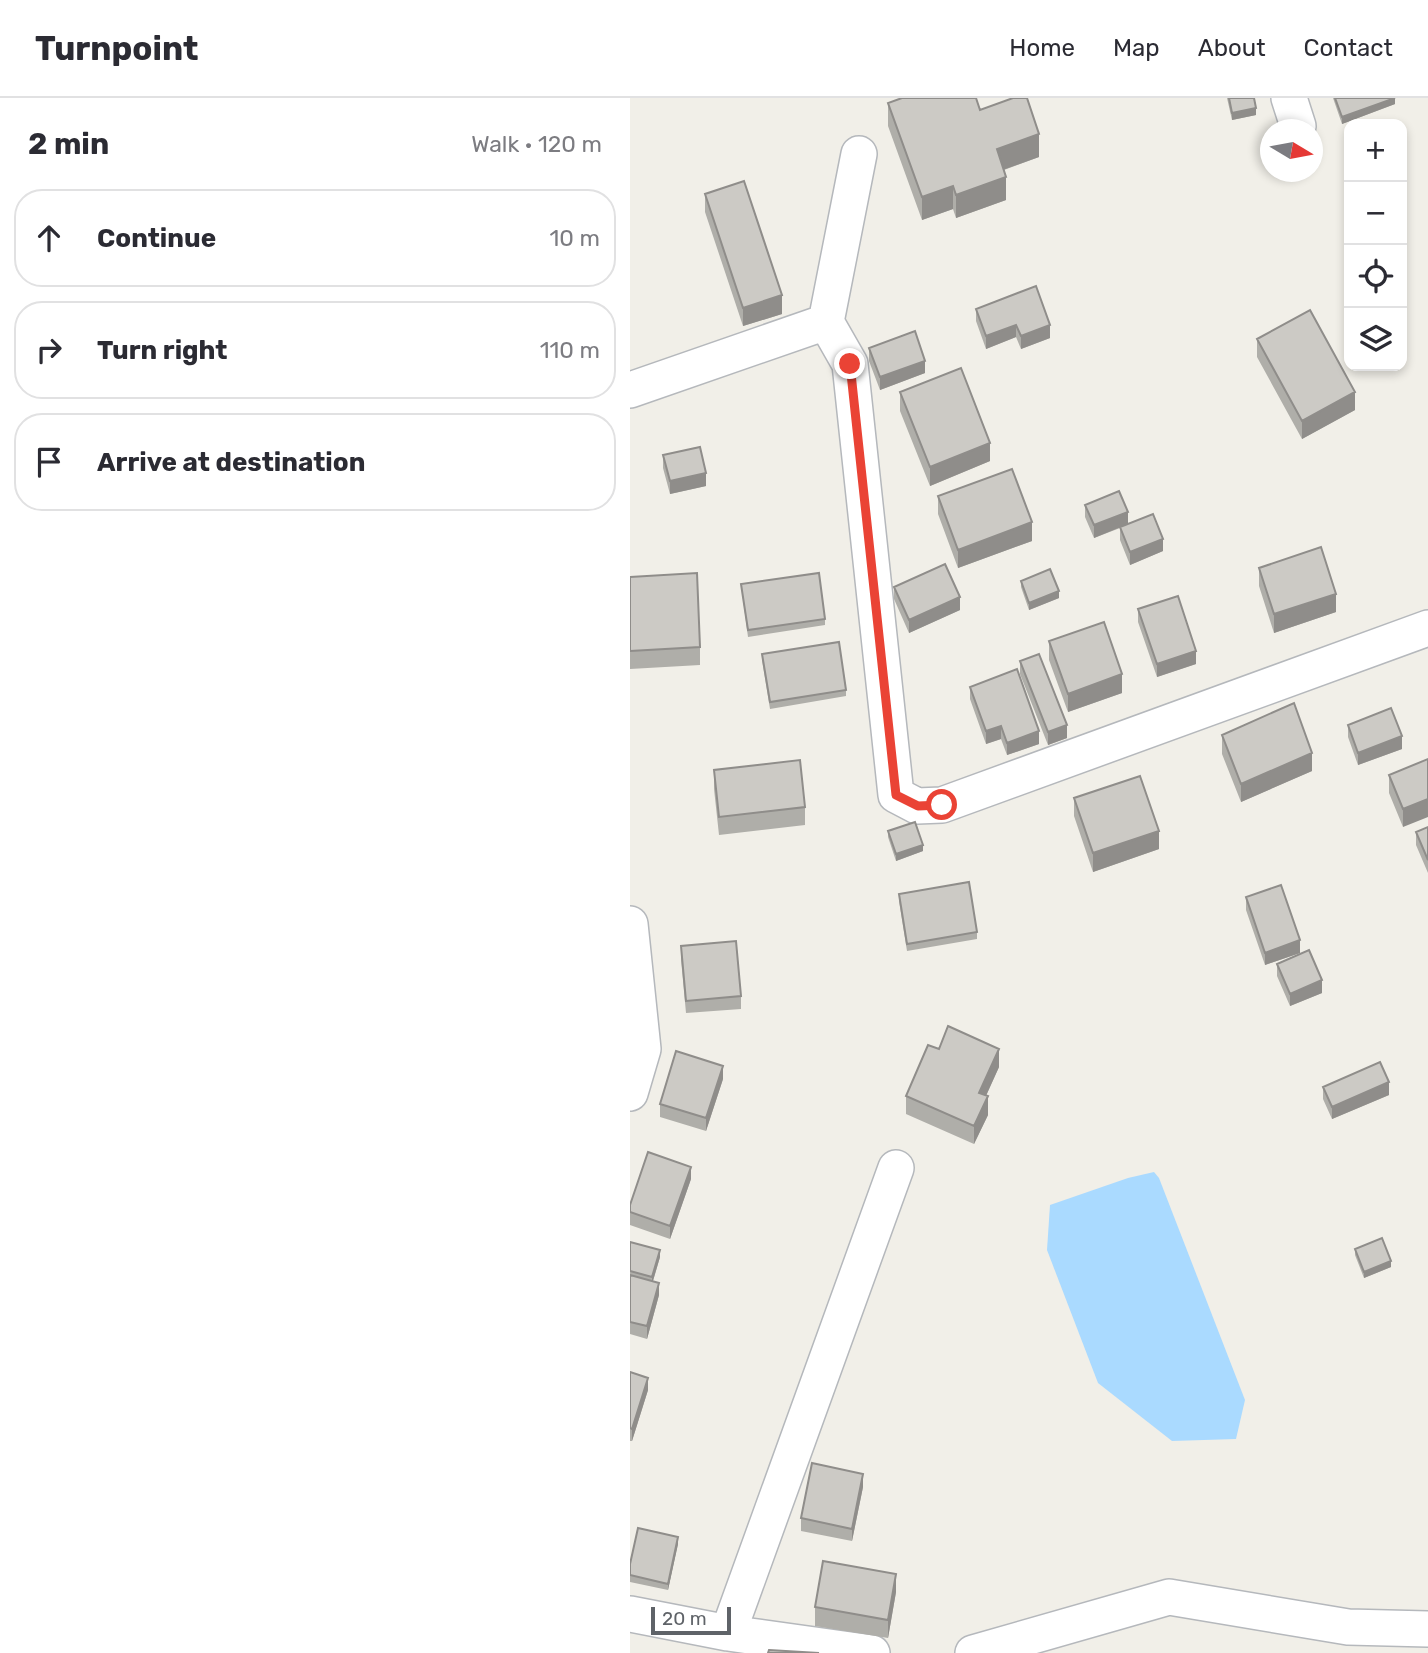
<!DOCTYPE html>
<meta charset="utf-8">
<style>
body{margin:0;font-family:Rubik,sans-serif;background:#f7f7f7;color:#2b2b33}
.controls{position:absolute;right:21px;top:21px;display:grid;overflow:hidden;border-radius:14px;box-shadow:0 4px 10px #0003}
.controls button{width:63px;height:63px;display:grid;place-items:center;padding:0;border:0;border-bottom:2px solid #e1e1e2;background:#fff;color:#2b2b33;font:35px sans-serif}
.compass{position:absolute;left:630px;top:21px;width:63px;height:63px;border-radius:50%;background:#fff;box-shadow:0 4px 10px #0003;rotate:100deg}
.scale{position:absolute;left:21px;bottom:18px;width:80px;box-sizing:border-box;padding-left:7px;border:4px solid #5f6368;border-top:0;font-size:19px;line-height:24px;white-space:nowrap;color:#5f6368;-webkit-text-stroke:5px #fff;paint-order:stroke}
.stop{position:absolute;width:21px;height:21px;margin:-16px;border:5px solid #ea4335;border-radius:50%;background:#fff}
.stop.end{background:#ea4335;border-color:#fff;box-shadow:0 2px 7px #0008}
.list{margin:0;padding:0;list-style:none}
h2{display:flex;justify-content:space-between;align-items:center;height:91px;margin:0;padding:0 28px;font-size:30px}
h2 small{font-size:23px;font-weight:400;color:#7c7c81}
.list li{display:grid;grid-template-columns:46px 1fr auto;gap:21px;align-items:center;box-sizing:border-box;height:98px;margin:0 14px 14px;padding:0 14px;border:2px solid #e1e1e2;border-radius:28px}
.list b{display:block;font-size:26px;white-space:nowrap}
.list em{font-size:23px;font-style:normal;color:#7c7c81}
.icon{flex:none;width:38px;height:38px;fill:none;stroke:currentColor;stroke-width:2;stroke-linecap:round;stroke-linejoin:round}
.map{position:relative;flex:none;width:798px;height:1555px;overflow:hidden}
header{display:flex;align-items:center;gap:42px;box-sizing:border-box;height:98px;padding:0 35px;background:#fff;border-bottom:2px solid #e1e1e2}
header strong{font-size:33px}
nav{display:flex;gap:38px;margin-inline-start:auto;font-size:24px}
main{display:flex}
aside{flex:1;background:#fff}
.map>svg:first-child{display:block}
</style>
<header>
<strong>Turnpoint</strong>
<nav><a>Home</a><a>Map</a><a>About</a><a>Contact</a></nav>
</header>
<main>
<aside>
<h2>2 min<small>Walk · 120 m</small></h2>
<ul class="list">
<li><svg class="icon" aria-label="ahead" viewBox="0 0 24 24"><path d="M12 20V5M6 11l6-6 6 6"/></svg><div><b>Continue</b></div><em>10 m</em></li>
<li><svg class="icon" aria-label="right" viewBox="0 0 24 24"><path d="M7 20v-9h11M14 6l5 5-5 5"/></svg><div><b>Turn right</b></div><em>110 m</em></li>
<li><svg class="icon" aria-label="arrive" viewBox="0 0 24 24"><path d="M6 21V4h12l-3 4 3 4H6"/></svg><div><b>Arrive at destination</b></div></li>
</ul>
</aside>
<div class="map">
<svg width="798" height="1555" viewBox="0 0 798 1555">
<rect width="100%" height="100%" fill="#f1efe8"/>
<!-- water -->
<path fill="#aadaff" d="M 524,1074 L 529,1080 L 615,1302 L 606,1341 L 542,1343 L 468,1285 L 417,1152 L 420,1107 L 498,1080 Z"/>
<g fill="none" stroke-linecap="round" stroke-linejoin="round">
<!-- minor casing -->
<g stroke="#b5b8bc" stroke-width="38">
<path id="minor" d="M 659,0 L 668,28
M 229,56 L 196,224 L 220,266 L 266,697 L 287,708 L 312,707 L 798,530
M 0,292 L 196,224
M 0,826 L 13,951 L 0,995
M 0,1516 L 98,1535 L 242,1555
M 98,1535 L 266,1070
M 343,1555 L 539,1499 L 718,1529 L 798,1531"/>
</g>
<!-- minor -->
<use href="#minor" stroke="#fff" stroke-width="35"/>
</g>
<!-- wall -->
<path fill="#afaea9" d="M 597,0 L 624,0 L 626,17 L 602,22 Z
M 703,0 L 765,0 L 765,6 L 712,26 Z
M 258,5 L 350,12 L 409,59 L 374,72 L 376,102 L 326,120 L 323,111 L 292,122 L 258,28 Z
M 75,96 L 152,216 L 113,228 L 75,114 Z
M 346,211 L 420,240 L 391,251 L 386,239 L 356,251 L 346,223 Z
M 627,241 L 725,312 L 672,341 L 627,259 Z
M 239,250 L 295,275 L 250,292 L 239,263 Z
M 270,294 L 360,363 L 300,388 L 270,313 Z
M 33,357 L 76,388 L 40,396 L 33,370 Z
M 308,398 L 402,443 L 328,470 L 308,416 Z
M 455,407 L 498,426 L 533,453 L 500,467 L 490,442 L 490,430 L 464,440 L 455,419 Z
M 629,470 L 706,514 L 644,535 L 629,488 Z
M 0,479 L 70,549 L 70,567 L 0,571 Z
M 391,483 L 429,500 L 399,512 L 391,489 Z
M 111,486 L 195,521 L 195,527 L 118,539 Z
M 264,489 L 330,512 L 279,535 L 264,501 Z
M 508,511 L 566,566 L 527,579 L 508,524 Z
M 419,543 L 492,595 L 438,614 L 419,562 Z
M 132,556 L 216,592 L 216,598 L 140,611 L 132,562 Z
M 390,563 L 437,640 L 418,647 L 390,576 Z
M 340,589 L 409,646 L 377,657 L 371,641 L 356,646 L 340,601 Z
M 718,627 L 772,651 L 728,667 L 718,639 Z
M 592,637 L 682,673 L 611,704 L 592,656 Z
M 798,661 L 773,729 L 759,695 L 759,677 Z
M 84,672 L 175,709 L 175,727 L 89,737 L 84,691 Z
M 444,700 L 529,751 L 463,774 L 444,718 Z
M 798,729 L 798,775 L 786,747 L 786,734 Z
M 258,733 L 293,753 L 266,763 L 258,739 Z
M 269,796 L 347,834 L 347,841 L 277,853 L 269,803 Z
M 616,799 L 670,855 L 635,867 L 616,812 Z
M 51,848 L 111,898 L 111,911 L 56,915 L 51,861 Z
M 647,866 L 692,895 L 660,908 L 647,878 Z
M 309,951 L 369,969 L 356,998 L 358,1017 L 344,1046 L 276,1016 L 276,998 Z
M 93,981 L 76,1033 L 30,1019 L 30,1006 Z
M 693,989 L 759,997 L 702,1021 L 693,1001 Z
M 61,1081 L 40,1141 L 0,1127 L 0,1107 Z
M 0,1144 L 30,1159 L 23,1183 L 29,1197 L 17,1241 L 0,1236 Z
M 725,1151 L 761,1169 L 734,1180 L 725,1157 Z
M 0,1274 L 18,1292 L 2,1343 L 0,1343 Z
M 233,1389 L 222,1443 L 171,1433 L 171,1420 Z
M 48,1446 L 38,1492 L 0,1484 L 0,1466 Z
M 266,1494 L 258,1540 L 185,1528 L 185,1509 Z"/>
<!-- shaded-wall -->
<path fill="#8f8d8a" d="M 765,0 L 765,6 L 712,26 L 712,19 Z
M 626,10 L 626,17 L 602,22 L 602,15 Z
M 409,36 L 409,59 L 367,74 L 367,51 Z
M 376,79 L 376,102 L 326,120 L 326,97 Z
M 323,88 L 323,111 L 292,122 L 292,99 Z
M 152,197 L 152,216 L 113,228 L 113,210 Z
M 386,227 L 386,239 L 356,251 L 356,238 Z
M 420,227 L 420,240 L 391,251 L 391,238 Z
M 295,263 L 295,275 L 250,292 L 250,279 Z
M 725,294 L 725,312 L 672,341 L 672,323 Z
M 360,345 L 360,363 L 300,388 L 300,369 Z
M 76,375 L 76,388 L 40,396 L 40,383 Z
M 498,414 L 498,426 L 464,440 L 464,427 Z
M 402,424 L 402,443 L 328,470 L 328,452 Z
M 533,441 L 533,453 L 500,467 L 500,454 Z
M 429,493 L 429,500 L 399,512 L 399,505 Z
M 706,496 L 706,514 L 644,535 L 644,516 Z
M 330,499 L 330,512 L 279,535 L 279,522 Z
M 566,553 L 566,566 L 527,579 L 527,566 Z
M 492,576 L 492,595 L 438,614 L 438,596 Z
M 437,627 L 437,640 L 418,647 L 418,634 Z
M 371,628 L 371,641 L 356,646 L 356,633 Z
M 409,633 L 409,646 L 377,657 L 377,645 Z
M 772,638 L 772,651 L 728,667 L 728,655 Z
M 682,655 L 682,673 L 611,704 L 611,686 Z
M 798,701 L 798,719 L 773,729 L 773,711 Z
M 529,733 L 529,751 L 463,774 L 463,755 Z
M 293,747 L 293,753 L 266,763 L 266,756 Z
M 670,842 L 670,855 L 635,867 L 635,855 Z
M 692,882 L 692,895 L 660,908 L 660,896 Z
M 369,951 L 369,969 L 349,1013 L 349,995 Z
M 93,968 L 93,981 L 76,1033 L 76,1020 Z
M 759,984 L 759,997 L 702,1021 L 702,1009 Z
M 358,998 L 358,1017 L 344,1046 L 344,1028 Z
M 61,1069 L 61,1081 L 40,1141 L 40,1128 Z
M 30,1152 L 30,1159 L 22,1186 L 22,1179 Z
M 761,1163 L 761,1169 L 734,1180 L 734,1174 Z
M 29,1185 L 29,1197 L 17,1241 L 17,1228 Z
M 18,1280 L 18,1292 L 2,1343 L 2,1331 Z
M 233,1376 L 233,1389 L 222,1443 L 222,1431 Z
M 48,1439 L 48,1446 L 38,1492 L 38,1486 Z
M 266,1476 L 266,1494 L 258,1540 L 258,1522 Z"/>
<!-- building -->
<path fill="#cccac5" stroke="#8f8d8a" stroke-width="2" d="M 272,0 L 346,0 L 350,12 L 383,0 L 397,0 L 409,36 L 367,51 L 376,79 L 326,97 L 323,88 L 292,99 L 258,5 Z
M 599,0 L 624,0 L 626,10 L 602,15 Z
M 705,0 L 765,0 L 712,19 Z
M 114,83 L 152,197 L 113,210 L 75,96 Z
M 406,188 L 420,227 L 391,238 L 386,227 L 356,238 L 346,211 Z
M 680,212 L 725,294 L 672,323 L 627,241 Z
M 285,233 L 295,263 L 250,279 L 239,250 Z
M 331,270 L 360,345 L 300,369 L 270,294 Z
M 70,349 L 76,375 L 40,383 L 33,357 Z
M 382,371 L 402,424 L 328,452 L 308,398 Z
M 489,393 L 498,414 L 464,427 L 455,407 Z
M 523,416 L 533,441 L 500,454 L 490,429 Z
M 691,449 L 706,496 L 644,516 L 629,470 Z
M 315,466 L 330,499 L 279,522 L 264,489 Z
M 420,471 L 429,493 L 399,505 L 391,483 Z
M 67,475 L 70,549 L 0,553 L 0,479 Z
M 189,475 L 195,521 L 118,532 L 111,486 Z
M 548,498 L 566,553 L 527,566 L 508,511 Z
M 474,524 L 492,576 L 438,596 L 419,543 Z
M 209,544 L 216,592 L 140,604 L 132,556 Z
M 409,556 L 437,627 L 418,634 L 390,563 Z
M 387,571 L 409,633 L 377,645 L 371,628 L 356,633 L 340,589 Z
M 664,605 L 682,655 L 611,686 L 592,637 Z
M 761,610 L 772,638 L 728,655 L 718,627 Z
M 798,661 L 798,701 L 773,711 L 759,677 Z
M 170,662 L 175,709 L 89,719 L 84,672 Z
M 510,678 L 529,733 L 463,755 L 444,700 Z
M 285,724 L 293,747 L 266,756 L 258,733 Z
M 798,729 L 798,762 L 786,734 Z
M 339,784 L 347,834 L 277,846 L 269,796 Z
M 651,787 L 670,842 L 635,855 L 616,799 Z
M 106,843 L 111,898 L 56,903 L 51,848 Z
M 679,852 L 692,882 L 660,896 L 647,866 Z
M 318,928 L 369,951 L 349,995 L 358,998 L 344,1028 L 276,998 L 298,947 L 309,951 Z
M 46,953 L 93,968 L 76,1020 L 30,1006 Z
M 750,964 L 759,984 L 702,1009 L 693,989 Z
M 18,1054 L 61,1069 L 40,1128 L 0,1114 L 0,1107 Z
M 752,1140 L 761,1163 L 734,1174 L 725,1151 Z
M 0,1144 L 30,1152 L 22,1179 L 0,1173 Z
M 0,1177 L 29,1185 L 17,1228 L 0,1224 Z
M 0,1274 L 18,1280 L 2,1331 L 0,1330 Z
M 182,1365 L 233,1376 L 222,1431 L 171,1420 Z
M 8,1430 L 48,1439 L 38,1486 L 0,1477 L 0,1466 Z
M 193,1463 L 266,1476 L 258,1522 L 185,1509 Z
M 139,1552 L 189,1555 L 138,1555 Z"/>
<g fill="none" stroke-linecap="round" stroke-linejoin="round">
<!-- route -->
<path stroke="#ea4335" stroke-width="9" d="M 220,266 L 266,697 L 288,708 L 312,707"/>
</g>
</svg>
<div class="controls">
<button>+</button>
<button>−</button>
<button><svg class="icon" aria-label="locate" viewBox="0 0 24 24"><circle cx="12" cy="12" r="6"/><path d="M12 2v4M12 18v4M2 12h4M18 12h4"/></svg></button>
<button><svg class="icon" aria-label="layers" viewBox="0 0 24 24"><path d="M12 4l9 5-9 5-9-5zM3 14l9 5 9-5"/></svg></button>
</div>
<svg class="compass" viewBox="-18 -18 36 36"><path d="M0-13l5 13h-10z" fill="#e53935"/><path d="M0 13l5-13h-10z" fill="#7c7c81"/></svg>
<div class="scale">20 m</div>
<div class="stop" style="left:312px;top:707px"></div>
<div class="stop end" style="left:220px;top:266px"></div>
</div>
</main>
